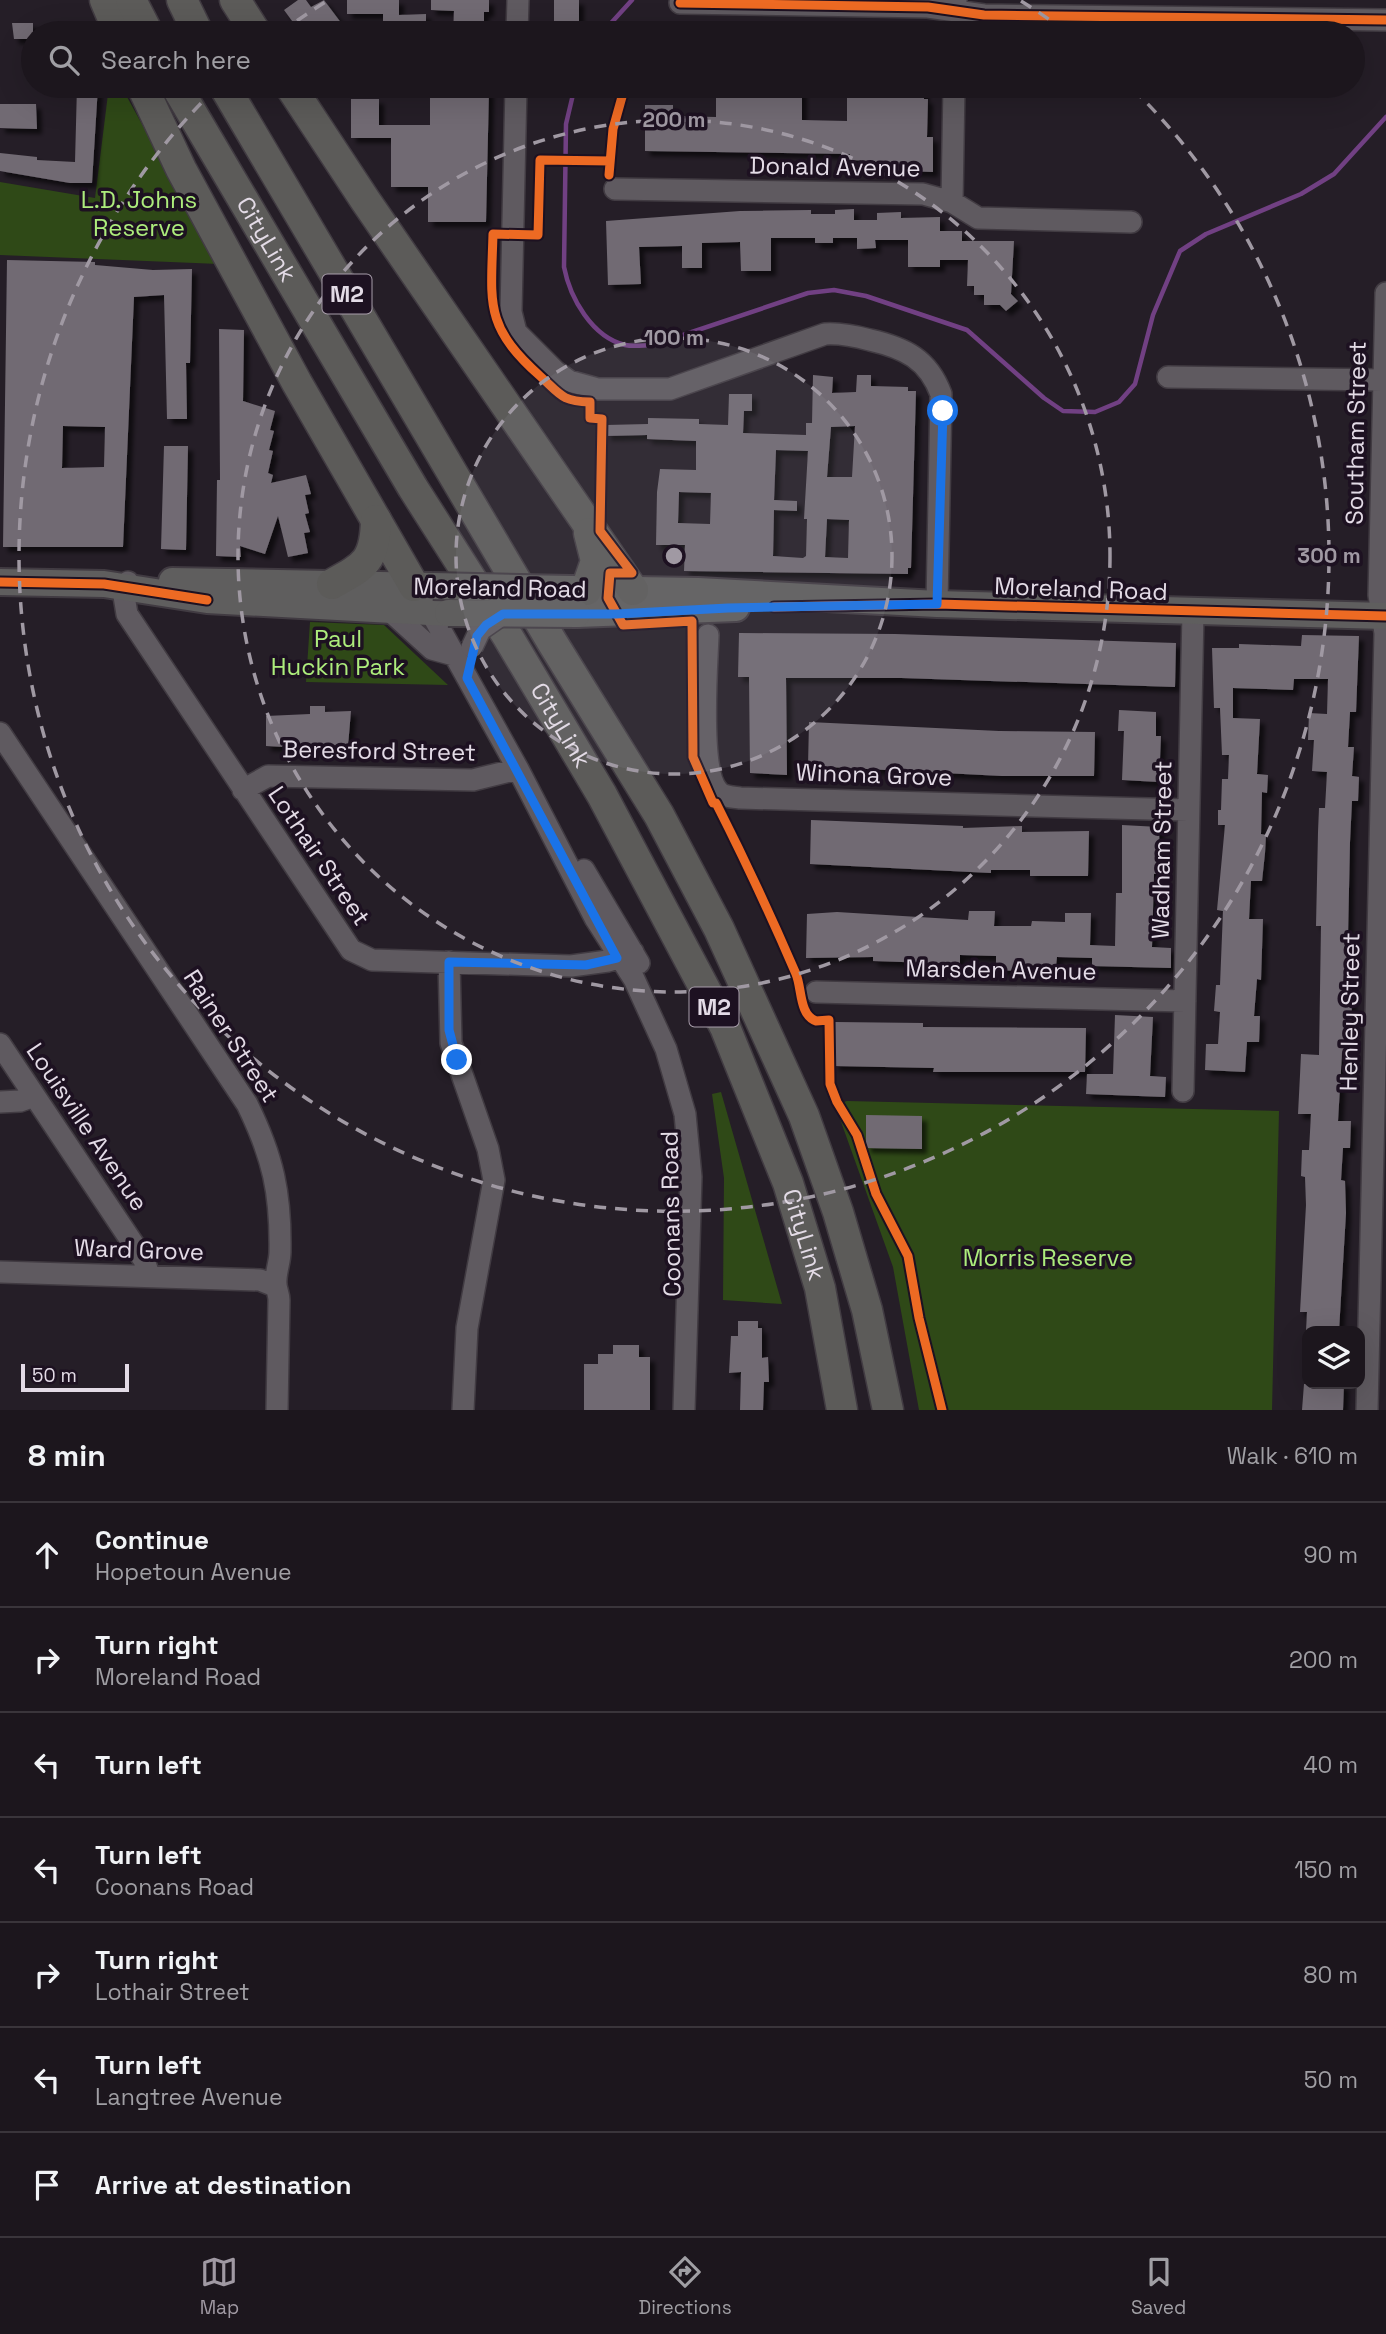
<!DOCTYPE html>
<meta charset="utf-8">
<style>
body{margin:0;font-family:"Space Grotesk",sans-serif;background:#29232a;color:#f1f3f6}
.controls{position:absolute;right:21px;bottom:21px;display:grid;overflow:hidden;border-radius:14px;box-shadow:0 7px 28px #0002}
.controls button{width:63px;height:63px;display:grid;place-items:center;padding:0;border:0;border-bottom:2px solid #3a353b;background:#1c161d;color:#f1f3f6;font:35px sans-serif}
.scale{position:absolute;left:21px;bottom:18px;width:108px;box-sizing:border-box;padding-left:7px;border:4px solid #e3dbe6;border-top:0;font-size:19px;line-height:24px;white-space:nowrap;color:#e3dbe6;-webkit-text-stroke:5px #1d1121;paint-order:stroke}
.stop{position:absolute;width:21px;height:21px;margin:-16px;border:5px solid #1a73e8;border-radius:50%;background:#fff}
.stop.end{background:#1a73e8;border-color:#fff;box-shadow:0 2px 7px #0008}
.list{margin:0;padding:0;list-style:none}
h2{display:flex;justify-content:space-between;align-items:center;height:91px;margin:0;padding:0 28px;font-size:30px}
h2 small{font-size:23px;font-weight:400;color:#a09fa4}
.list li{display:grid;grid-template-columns:46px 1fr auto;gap:21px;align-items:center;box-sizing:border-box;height:105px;padding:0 28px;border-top:2px solid #3a353b}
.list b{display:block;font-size:26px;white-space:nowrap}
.list p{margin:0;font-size:23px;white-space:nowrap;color:#a09fa4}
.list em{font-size:23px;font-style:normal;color:#a09fa4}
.icon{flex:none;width:38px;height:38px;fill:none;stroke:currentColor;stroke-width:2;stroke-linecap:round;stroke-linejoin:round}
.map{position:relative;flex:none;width:1386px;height:1410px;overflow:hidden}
.search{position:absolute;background:#1c161d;box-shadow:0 7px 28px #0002;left:21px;right:21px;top:21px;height:77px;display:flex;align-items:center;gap:18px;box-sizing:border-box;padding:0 24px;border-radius:38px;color:#a09fa4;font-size:26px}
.sheet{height:826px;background:#1c161d}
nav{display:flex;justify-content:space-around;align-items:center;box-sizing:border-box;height:98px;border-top:2px solid #3a353b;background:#1c161d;font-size:19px;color:#a09fa4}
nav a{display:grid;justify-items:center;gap:4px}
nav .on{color:#a099a3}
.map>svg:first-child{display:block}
</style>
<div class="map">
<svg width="1386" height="1410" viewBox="0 0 1386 1410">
<defs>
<filter id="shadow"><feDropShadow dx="5" dy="5" stdDeviation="2" flood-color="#0009"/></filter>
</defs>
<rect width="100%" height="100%" fill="#251e27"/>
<!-- green -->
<path fill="#2f4917" d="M 109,86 L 121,86 L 219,264 L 0,255 L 0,182 L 95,198 Z
M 310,622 L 384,625 L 448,685 L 306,682 Z
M 721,1092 L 782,1304 L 723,1300 L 724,1178 L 712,1094 Z
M 847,1101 L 1279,1111 L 1272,1410 L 919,1410 L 893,1267 L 835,1105 Z"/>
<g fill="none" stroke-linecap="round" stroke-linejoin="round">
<!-- stream -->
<path stroke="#714083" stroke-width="4.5" d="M 602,33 L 632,0
M 575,86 L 566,124 L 564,267 C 570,298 592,337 625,345 C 634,347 644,345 653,345 L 808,293 L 834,290 L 866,296 L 967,330 L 1044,398 L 1063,411 L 1095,412 L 1119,402 L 1135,384 L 1153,315 L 1180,251 L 1206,234 L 1301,194 L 1334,174 L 1386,117"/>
</g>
<!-- building -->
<path fill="#716a73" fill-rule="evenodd" filter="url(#shadow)" d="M 298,0 L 306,0 L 311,7 L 324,0 L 342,24 L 329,33 L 301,33 L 284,10 Z
M 347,0 L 399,0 L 399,15 L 426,14 L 426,33 L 383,33 L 383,14 L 347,14 Z
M 431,0 L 489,0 L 489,12 L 484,12 L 484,33 L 453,33 L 454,11 L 431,10 Z
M 554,0 L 579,0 L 579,21 L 554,21 Z
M 892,21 L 925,22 L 925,33 L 892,33 Z
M 12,23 L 33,23 L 33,39 L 14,39 Z
M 77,86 L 98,86 L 92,183 L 70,183 L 0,171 L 0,153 L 37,157 L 37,160 L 75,162 Z
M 716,86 L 802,86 L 802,120 L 847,121 L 847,98 L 871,98 L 871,86 L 924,86 L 924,99 L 928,99 L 927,137 L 933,137 L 933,172 L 875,170 L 875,161 L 849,160 L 850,154 L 645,151 L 645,105 L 673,105 L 673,116 L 716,117 Z
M 430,90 L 489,90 L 486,222 L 428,222 L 428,187 L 391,187 L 391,138 L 351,138 L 351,99 L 379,99 L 379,125 L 430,125 Z
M 0,104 L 36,104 L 37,129 L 0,128 Z
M 854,209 L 854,220 L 877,220 L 877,213 L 901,212 L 901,218 L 940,217 L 940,231 L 962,231 L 962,241 L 1014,241 L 1011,294 L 1018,301 L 1006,311 L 1000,305 L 984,305 L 984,295 L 974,295 L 974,286 L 967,286 L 968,260 L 940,260 L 940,267 L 908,267 L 908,240 L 875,240 L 876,248 L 857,249 L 857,238 L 833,238 L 833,243 L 815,243 L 815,238 L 771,238 L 771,271 L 741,271 L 740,242 L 702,243 L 702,268 L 682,268 L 682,246 L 639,247 L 641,284 L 608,285 L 606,221 L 740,211 L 811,210 L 811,214 L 835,214 L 835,210 Z
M 7,260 L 95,262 L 95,265 L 153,270 L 192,269 L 190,363 L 186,363 L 187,419 L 167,419 L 164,295 L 134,297 L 123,547 L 3,547 ZM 63,426 L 105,427 L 104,467 L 62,468 Z
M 219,329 L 244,330 L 243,401 L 275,411 L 270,430 L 274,431 L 269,450 L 273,451 L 268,473 L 273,475 L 271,483 L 306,475 L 311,494 L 305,495 L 309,513 L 305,514 L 310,532 L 304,533 L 308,553 L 288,557 L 278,516 L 265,554 L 240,546 L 241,557 L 216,556 L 217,480 L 220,480 Z
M 813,375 L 833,377 L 832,393 L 856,392 L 857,375 L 871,375 L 871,386 L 908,387 L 908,391 L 916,391 L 911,568 L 908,568 L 908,574 L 684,571 L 685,545 L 656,545 L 657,492 L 660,469 L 696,470 L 696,441 L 647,439 L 647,435 L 606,436 L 606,425 L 648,424 L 648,418 L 699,419 L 699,424 L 728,425 L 729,394 L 752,394 L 752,411 L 744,411 L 743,433 L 806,435 L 806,423 L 812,423 ZM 855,426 L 852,477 L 827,477 L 831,427 ZM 776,450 L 808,451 L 804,519 L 807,519 L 806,556 L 803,558 L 773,556 L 774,510 L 797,511 L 797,501 L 774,500 ZM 679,492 L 711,493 L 710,524 L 678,523 ZM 827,519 L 849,520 L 848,558 L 825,557 Z
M 164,446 L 188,446 L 186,550 L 161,549 Z
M 739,633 L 895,634 L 1176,643 L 1175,687 L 902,678 L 786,678 L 787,775 L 750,773 L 749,677 L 738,677 Z
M 1302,635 L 1359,636 L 1356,712 L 1350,712 L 1348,747 L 1354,747 L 1352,776 L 1359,777 L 1358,801 L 1352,801 L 1350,842 L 1348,936 L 1353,937 L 1351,1053 L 1342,1053 L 1338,1121 L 1351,1121 L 1350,1148 L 1343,1148 L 1341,1180 L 1345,1181 L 1346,1213 L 1339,1331 L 1306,1331 L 1307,1312 L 1300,1312 L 1306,1205 L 1305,1177 L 1301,1176 L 1302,1150 L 1309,1150 L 1311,1114 L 1298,1114 L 1300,1075 L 1301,1054 L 1319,1055 L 1321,926 L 1316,926 L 1318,832 L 1319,808 L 1325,808 L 1327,772 L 1312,771 L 1314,740 L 1308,740 L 1309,713 L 1327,714 L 1328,679 L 1294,679 L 1293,690 L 1233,688 L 1233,718 L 1260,719 L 1257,774 L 1268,775 L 1267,793 L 1262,792 L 1261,834 L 1266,835 L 1265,853 L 1262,881 L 1251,881 L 1249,919 L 1263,919 L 1261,980 L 1257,979 L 1254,1016 L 1260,1016 L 1259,1042 L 1247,1042 L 1245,1072 L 1205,1070 L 1206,1044 L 1218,1044 L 1220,1012 L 1214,1011 L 1216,985 L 1220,985 L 1223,911 L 1217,910 L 1225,825 L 1218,825 L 1218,810 L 1221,810 L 1222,779 L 1228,779 L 1229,755 L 1222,755 L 1220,708 L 1214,708 L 1212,648 L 1239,648 L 1239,644 L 1301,646 Z
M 310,706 L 325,706 L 325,712 L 351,711 L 348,746 L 304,745 L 304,748 L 266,746 L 266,716 L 310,714 Z
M 1119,710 L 1156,712 L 1156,736 L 1161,736 L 1159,782 L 1122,780 L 1124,731 L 1118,731 Z
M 809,722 L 999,731 L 1095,732 L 1094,776 L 1002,776 L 808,766 Z
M 811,820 L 963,826 L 963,828 L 1022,826 L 1022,832 L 1089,831 L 1088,876 L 1030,876 L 1030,870 L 991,870 L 991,873 L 810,864 Z
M 1122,825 L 1159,827 L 1160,874 L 1154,874 L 1152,947 L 1171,948 L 1171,968 L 1092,966 L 1092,958 L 1057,957 L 1056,966 L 1022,965 L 1022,971 L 996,970 L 996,956 L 960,955 L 960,964 L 873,961 L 873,957 L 806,958 L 807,914 L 837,912 L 968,920 L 969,911 L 995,911 L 994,926 L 1031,926 L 1032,921 L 1065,922 L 1065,913 L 1091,913 L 1090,945 L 1115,946 L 1116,893 L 1122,893 Z
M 1115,1015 L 1153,1017 L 1150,1076 L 1166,1077 L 1165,1097 L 1086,1094 L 1087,1074 L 1113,1074 Z
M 835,1022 L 923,1023 L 923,1027 L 1086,1028 L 1085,1072 L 933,1072 L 934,1068 L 834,1066 Z
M 866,1115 L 922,1116 L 922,1149 L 866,1148 Z
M 738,1321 L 758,1321 L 758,1328 L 762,1328 L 762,1358 L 768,1357 L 769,1382 L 764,1382 L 763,1410 L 740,1410 L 741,1372 L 729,1373 L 731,1336 L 738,1336 Z
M 613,1345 L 639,1345 L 639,1357 L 650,1357 L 650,1410 L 584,1410 L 584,1364 L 598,1364 L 598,1354 L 613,1354 Z
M 1304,1384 L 1344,1384 L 1343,1410 L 1302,1410 Z"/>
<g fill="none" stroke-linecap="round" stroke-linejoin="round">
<!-- minor casing -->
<g stroke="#413b42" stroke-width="24">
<path id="minor" d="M 680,3 L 928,7 L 984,15 L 1386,20
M 517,33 L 518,0
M 956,33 L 956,0
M 516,86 L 511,312 L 516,332 L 555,371 L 569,381 L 598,389 L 670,389 L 825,334 C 841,333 855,336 870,340 C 905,348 928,359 941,394 L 937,604
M 615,189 L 923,194 L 952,202 L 978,218 L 1131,222
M 952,202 L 954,86
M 1168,377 L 1383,380
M 128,582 L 124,596 L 127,614 L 351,950 L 372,960 L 571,966 L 608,961 L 633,952
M 425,602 L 518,769 L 595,918 L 634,979 L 666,1049 L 685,1114 L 691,1177 L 684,1410
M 389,610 L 432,649 L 454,655
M 708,635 C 707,666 698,772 719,792 C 724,797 733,797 740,798 L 1188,810
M 0,733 L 247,1104 C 273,1157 281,1193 280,1252 C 280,1262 275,1274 276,1284 C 276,1289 279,1294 279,1300 L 277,1410
M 243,790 L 268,776 L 473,780 L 518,769
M 584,870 L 639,963
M 449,962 L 451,1043 L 488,1149 L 494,1180 L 467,1328 L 463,1410
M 816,992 L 1185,1001
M 0,1044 L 144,1260 L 149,1275
M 1183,1091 L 1193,612
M 0,1102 L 20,1101 L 34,1096
M 0,1272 L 260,1280 L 275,1286
M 1367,1410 L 1385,633 L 1379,595 L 1386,293"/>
</g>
<!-- major casing -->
<g stroke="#413b42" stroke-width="30">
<path id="major" d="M 172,581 L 431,586
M 0,582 L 104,584 L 207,600 L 448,613
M 571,589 L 698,591 L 937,604 L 1386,616
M 577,614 L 736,608"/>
</g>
<!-- highway casing -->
<g stroke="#413b42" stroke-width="33">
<g id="highway">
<path d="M 105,0 L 119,33"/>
<path d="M 131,0 L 148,33"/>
<path d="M 182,0 L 198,33"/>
<path d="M 235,0 L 256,33"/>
<path d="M 142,86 L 181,169 L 297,383 L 414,586"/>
<path id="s1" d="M 176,86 L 413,488 L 508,637 L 602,795 L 725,1027 L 788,1183 L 820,1288 L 842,1410"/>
<path d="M 224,86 L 552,642 L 659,815 L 719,929 L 804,1116 L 838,1212 L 867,1310 L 888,1410"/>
<path d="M 290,86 L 365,200 L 633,590"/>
<path d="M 332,584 C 365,566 375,561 376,520"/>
<path d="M 586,590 L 596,561 L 589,533"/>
</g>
</g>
<!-- minor -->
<use href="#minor" stroke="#5f5a60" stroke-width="21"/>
<!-- major -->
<use href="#major" stroke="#5f5e5e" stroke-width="26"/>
<!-- highway -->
<use href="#highway" stroke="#5c5b59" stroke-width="30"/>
<!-- minor-bridge casing -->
<g stroke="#413b42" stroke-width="24" stroke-linecap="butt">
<path id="minor-bridge" d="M 472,647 L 480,630 L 503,614"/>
</g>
<!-- major-bridge casing -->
<g stroke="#413b42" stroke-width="30" stroke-linecap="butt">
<path id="major-bridge" d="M 433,586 L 571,589
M 448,613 L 577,614"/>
</g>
<!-- minor-bridge -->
<use href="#minor-bridge" stroke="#5f5a60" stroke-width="21"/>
<!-- major-bridge -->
<use href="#major-bridge" stroke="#5f5e5e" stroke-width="26"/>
<!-- cycleway casing -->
<g stroke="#1d1121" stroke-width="13">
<path id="cycleway" d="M 680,3 L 928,7 L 984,15 L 1386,20
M 610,161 L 540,160 L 538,235 L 493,234 C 491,304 484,326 540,376 C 561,395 561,401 590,402 L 590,418 L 602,419 L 600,531 L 632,573 L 610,573 L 608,598 L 623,625 L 692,621 L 693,757 L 713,803 L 716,803 C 745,860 771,916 796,974 C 802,988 799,1015 816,1021 L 829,1020 L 830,1084 L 837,1102 L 857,1135 L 876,1194 L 908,1256 L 919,1318 L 942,1410
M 609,175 L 613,129 L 625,86
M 0,582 L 104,584 L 207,600
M 774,607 L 937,604 L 1386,616"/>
</g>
<!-- cycleway -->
<use href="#cycleway" stroke="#ed6a23" stroke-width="9"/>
</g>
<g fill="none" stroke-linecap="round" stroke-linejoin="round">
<!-- route -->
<path stroke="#1a73e8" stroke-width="9" d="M 457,1060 L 449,1030 L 449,962 L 586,965 L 617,958 L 467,678 L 477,636 L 486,625 L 503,614 L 616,614 L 728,608 L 937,604 L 943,411"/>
</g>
<!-- distance rings -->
<circle cx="674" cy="556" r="218" fill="#a099a3" fill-opacity=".12"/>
<g fill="none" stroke="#a099a3" stroke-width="3.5" stroke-dasharray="12 9">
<circle cx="674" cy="556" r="218"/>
<circle cx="674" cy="556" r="436"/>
<path d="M280 33A655 655 0 0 1 327 1M1021 1A655 655 0 0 1 1068 33M1133 89A655 655 0 1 1 215 89"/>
</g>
<g text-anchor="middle" stroke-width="7" stroke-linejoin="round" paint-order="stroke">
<!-- shield labels -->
<g fill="#1d1121" stroke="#a89eab" stroke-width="2">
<rect x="322.5" y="274.5" width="49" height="39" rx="5"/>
<rect x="689.5" y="987.5" width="49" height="39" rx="5"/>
</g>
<g font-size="23" font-weight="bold" fill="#e3dbe6">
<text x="347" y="302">M2</text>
<text x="714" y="1015">M2</text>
</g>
<!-- street labels -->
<g font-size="24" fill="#e3dbe6" stroke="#1d1121">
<text transform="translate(835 167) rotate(1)" y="8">Donald Avenue</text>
<text dy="8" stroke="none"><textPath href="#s1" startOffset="178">CityLink</textPath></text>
<text transform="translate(1356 433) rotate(-89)" y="8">Southam Street</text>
<text transform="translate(500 588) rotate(1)" y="8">Moreland Road</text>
<text transform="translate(1081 589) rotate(2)" y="8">Moreland Road</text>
<text dy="8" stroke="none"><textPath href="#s1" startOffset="746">CityLink</textPath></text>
<text transform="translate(379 751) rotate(1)" y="8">Beresford Street</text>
<text transform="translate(874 775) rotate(2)" y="8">Winona Grove</text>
<text transform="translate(1162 850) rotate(-89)" y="8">Wadham Street</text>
<text transform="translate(319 856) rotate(56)" y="8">Lothair Street</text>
<text transform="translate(1001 970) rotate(1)" y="8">Marsden Avenue</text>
<text transform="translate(1350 1012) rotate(-89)" y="8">Henley Street</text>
<text transform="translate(231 1036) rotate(57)" y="8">Rainer Street</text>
<text transform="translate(87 1127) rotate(56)" y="8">Louisville Avenue</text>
<text transform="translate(671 1214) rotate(-91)" y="8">Coonans Road</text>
<text dy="8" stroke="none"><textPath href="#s1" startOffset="1312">CityLink</textPath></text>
<text transform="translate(139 1250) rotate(2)" y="8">Ward Grove</text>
</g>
<!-- park labels -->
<g font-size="24" fill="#adec7c" stroke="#1d1121">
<text x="139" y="208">L.D. Johns<tspan x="139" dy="28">Reserve</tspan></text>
<text x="338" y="647">Paul<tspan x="338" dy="28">Huckin Park</tspan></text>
<text x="1048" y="1266">Morris Reserve</text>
</g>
</g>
<circle cx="674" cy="556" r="10" fill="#a099a3" stroke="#1d1121" stroke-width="3.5"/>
<g font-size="21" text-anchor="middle" font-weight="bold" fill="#a099a3" stroke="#1d1121" stroke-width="7" stroke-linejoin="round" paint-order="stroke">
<text x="674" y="127">200 m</text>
<text x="674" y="345">100 m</text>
<text x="1329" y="563">300 m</text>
</g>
</svg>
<div class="controls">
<button><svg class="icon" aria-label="layers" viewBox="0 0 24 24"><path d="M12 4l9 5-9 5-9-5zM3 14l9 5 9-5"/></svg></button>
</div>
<div class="scale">50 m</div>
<div class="stop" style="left:943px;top:411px"></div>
<div class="stop end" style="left:457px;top:1060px"></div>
<div class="search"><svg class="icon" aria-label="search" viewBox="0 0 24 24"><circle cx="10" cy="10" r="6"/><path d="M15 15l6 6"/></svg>Search here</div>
</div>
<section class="sheet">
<h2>8 min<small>Walk · 610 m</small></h2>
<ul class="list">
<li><svg class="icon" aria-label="ahead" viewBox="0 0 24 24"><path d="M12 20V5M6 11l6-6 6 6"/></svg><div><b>Continue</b><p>Hopetoun Avenue</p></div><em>90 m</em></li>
<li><svg class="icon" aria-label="right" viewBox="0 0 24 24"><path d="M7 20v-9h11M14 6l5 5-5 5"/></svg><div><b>Turn right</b><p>Moreland Road</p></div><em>200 m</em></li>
<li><svg class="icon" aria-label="left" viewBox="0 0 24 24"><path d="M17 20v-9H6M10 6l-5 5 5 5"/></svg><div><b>Turn left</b></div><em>40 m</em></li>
<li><svg class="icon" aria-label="left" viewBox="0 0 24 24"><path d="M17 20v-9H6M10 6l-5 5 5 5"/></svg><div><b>Turn left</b><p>Coonans Road</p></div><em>150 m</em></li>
<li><svg class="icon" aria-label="right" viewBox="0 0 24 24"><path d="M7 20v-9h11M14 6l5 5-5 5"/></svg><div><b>Turn right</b><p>Lothair Street</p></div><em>80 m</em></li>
<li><svg class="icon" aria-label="left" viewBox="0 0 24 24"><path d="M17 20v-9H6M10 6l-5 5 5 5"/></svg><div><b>Turn left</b><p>Langtree Avenue</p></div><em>50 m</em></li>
<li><svg class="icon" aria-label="arrive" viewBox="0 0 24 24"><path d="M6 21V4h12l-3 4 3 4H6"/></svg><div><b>Arrive at destination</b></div></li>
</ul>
</section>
<nav>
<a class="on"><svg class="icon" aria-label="map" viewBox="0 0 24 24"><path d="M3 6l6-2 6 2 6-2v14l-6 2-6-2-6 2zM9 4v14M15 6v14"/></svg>Map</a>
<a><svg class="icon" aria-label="directions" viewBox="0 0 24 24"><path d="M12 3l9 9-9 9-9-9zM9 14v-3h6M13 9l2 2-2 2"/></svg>Directions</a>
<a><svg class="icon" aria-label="saved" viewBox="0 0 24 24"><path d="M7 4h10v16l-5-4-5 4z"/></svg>Saved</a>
</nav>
